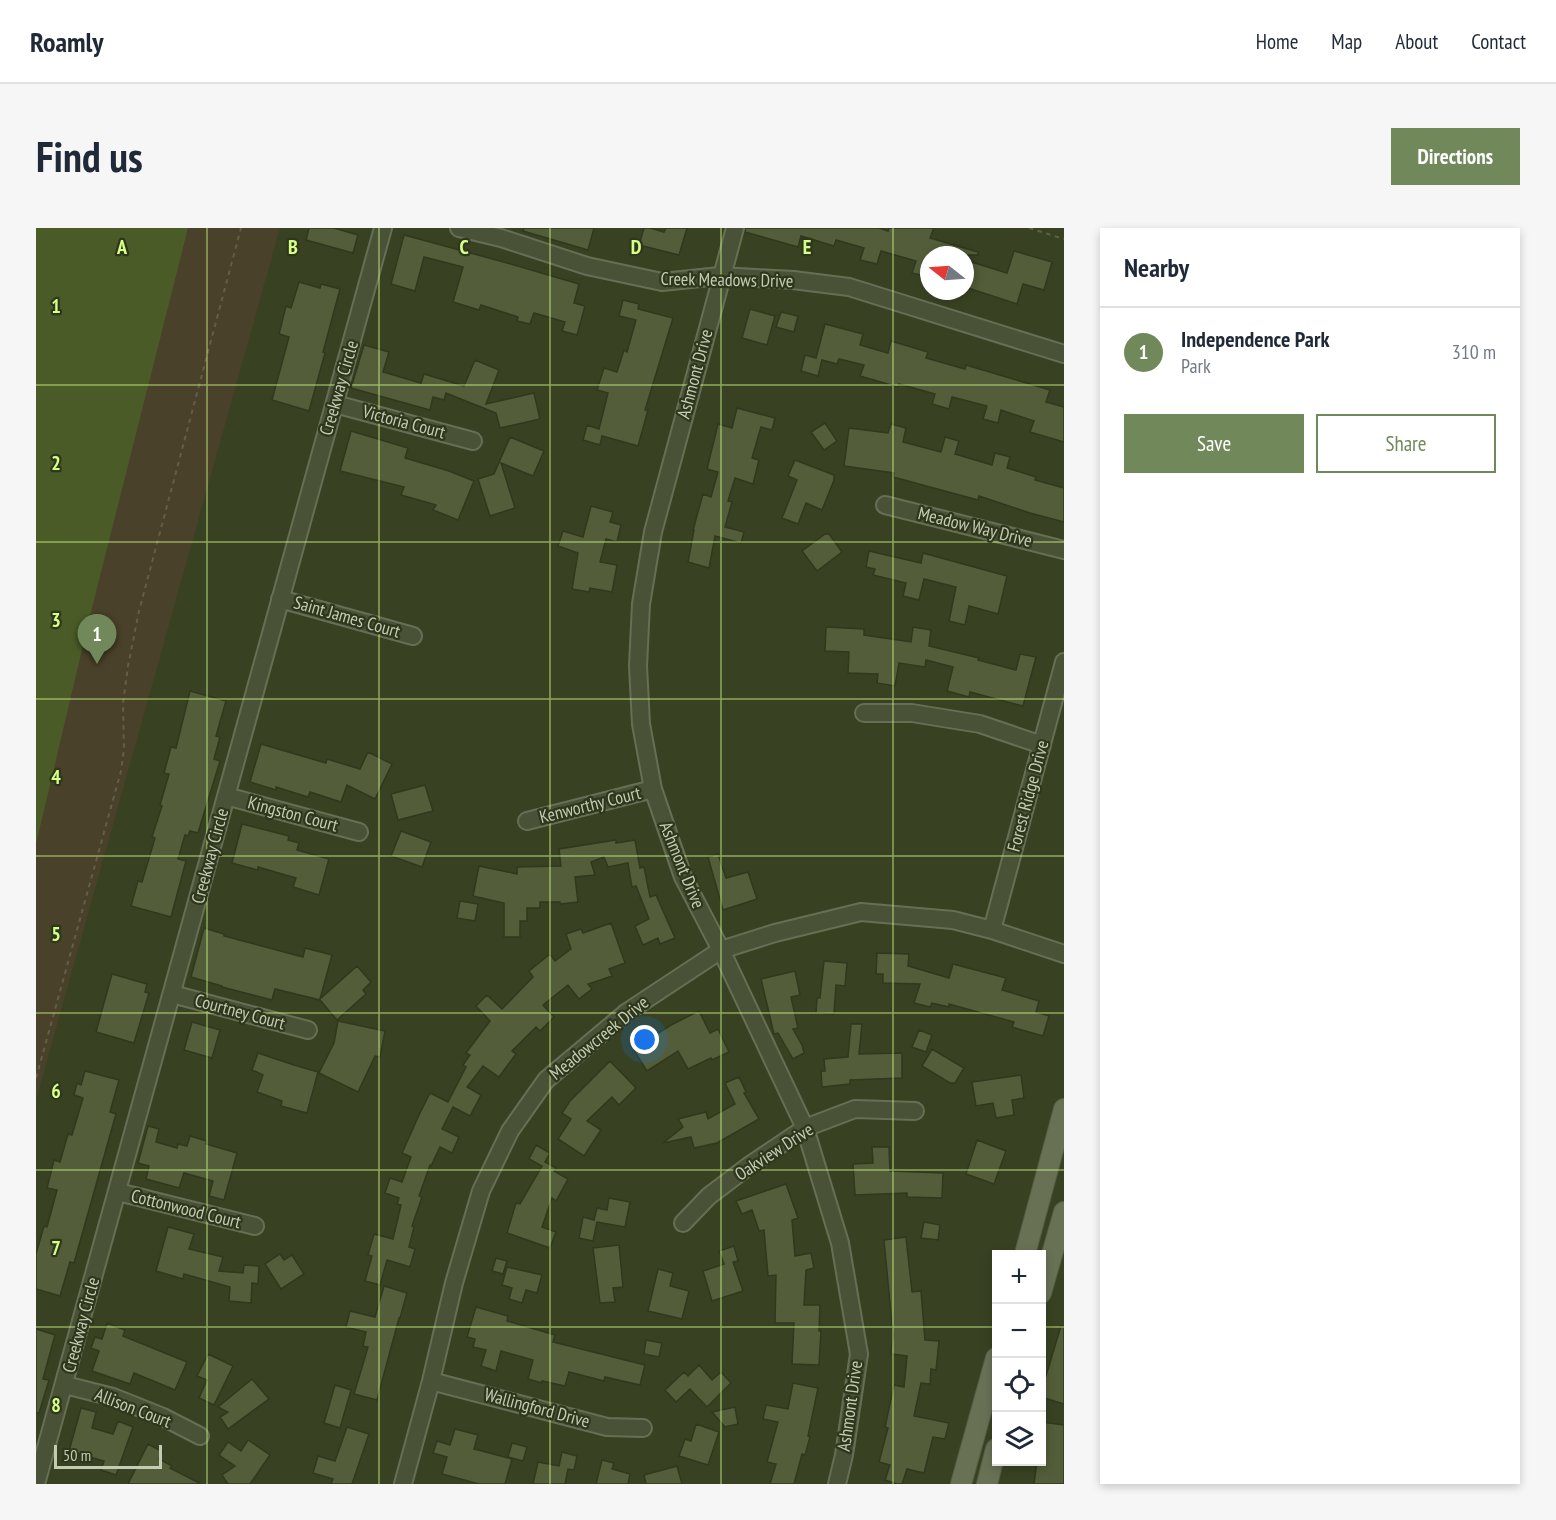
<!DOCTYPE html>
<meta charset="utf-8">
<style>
body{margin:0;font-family:"PT Sans Narrow",sans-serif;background:#f6f6f7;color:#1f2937}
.controls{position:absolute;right:18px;bottom:18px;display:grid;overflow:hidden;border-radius:0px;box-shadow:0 3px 9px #0003}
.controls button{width:54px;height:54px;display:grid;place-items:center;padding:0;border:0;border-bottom:2px solid #e0e1e3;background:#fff;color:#1f2937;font:30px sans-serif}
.compass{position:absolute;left:884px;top:18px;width:54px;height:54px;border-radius:50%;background:#fff;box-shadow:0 3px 9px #0003;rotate:287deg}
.scale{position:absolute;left:18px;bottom:15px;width:108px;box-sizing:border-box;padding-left:6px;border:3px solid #c3ccb3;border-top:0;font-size:16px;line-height:21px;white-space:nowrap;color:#c3ccb3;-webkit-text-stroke:4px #2e361c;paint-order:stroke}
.you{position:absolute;left:609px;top:812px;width:21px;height:21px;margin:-15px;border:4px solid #fff;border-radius:50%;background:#1a73e8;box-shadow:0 0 0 9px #1a73e833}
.badge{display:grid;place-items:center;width:39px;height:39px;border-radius:50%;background:#71895a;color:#fff;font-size:20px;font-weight:700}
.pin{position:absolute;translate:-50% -50px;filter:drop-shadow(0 2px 3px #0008)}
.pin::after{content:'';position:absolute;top:32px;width:21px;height:18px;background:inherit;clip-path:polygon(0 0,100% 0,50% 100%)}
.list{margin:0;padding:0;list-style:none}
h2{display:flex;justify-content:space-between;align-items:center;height:78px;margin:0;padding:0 24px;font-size:26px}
h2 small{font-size:20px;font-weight:400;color:#747a83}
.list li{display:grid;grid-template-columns:39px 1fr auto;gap:18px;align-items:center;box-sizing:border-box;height:90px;padding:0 24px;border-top:2px solid #e0e1e3}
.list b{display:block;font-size:22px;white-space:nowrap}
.list p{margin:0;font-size:20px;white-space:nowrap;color:#747a83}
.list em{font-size:20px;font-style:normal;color:#747a83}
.actions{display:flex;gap:12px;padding:18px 24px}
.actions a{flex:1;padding:14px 0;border:2px solid #71895a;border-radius:0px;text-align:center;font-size:21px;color:#71895a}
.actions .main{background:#71895a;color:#fff}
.icon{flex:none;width:33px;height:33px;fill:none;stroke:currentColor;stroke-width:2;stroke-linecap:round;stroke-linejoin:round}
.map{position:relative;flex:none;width:1028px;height:1256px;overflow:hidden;border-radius:0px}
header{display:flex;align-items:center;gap:36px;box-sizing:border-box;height:84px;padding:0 30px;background:#fff;border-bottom:2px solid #e0e1e3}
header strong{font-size:28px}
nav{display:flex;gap:33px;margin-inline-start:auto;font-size:21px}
.intro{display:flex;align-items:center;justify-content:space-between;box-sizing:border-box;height:144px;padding:0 36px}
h1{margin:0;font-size:42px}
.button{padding:15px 27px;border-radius:0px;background:#71895a;color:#fff;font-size:21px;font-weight:700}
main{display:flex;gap:36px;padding:0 36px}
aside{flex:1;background:#fff;border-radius:0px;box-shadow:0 3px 9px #0003}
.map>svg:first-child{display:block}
</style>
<header>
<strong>Roamly</strong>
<nav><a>Home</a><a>Map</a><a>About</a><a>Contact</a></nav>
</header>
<div class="intro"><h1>Find us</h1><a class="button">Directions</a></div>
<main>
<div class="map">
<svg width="1028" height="1256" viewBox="0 0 1028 1256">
<rect width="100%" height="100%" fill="#384222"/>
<!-- green -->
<path fill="#494129" d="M 0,0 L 244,0 L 0,872 Z"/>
<!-- water -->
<path fill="#4b5b28" d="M 0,0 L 152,0 L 54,388 L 0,616 Z"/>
<!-- building -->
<path fill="#535d39" stroke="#30381e" stroke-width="1.5" d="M 273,0 L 298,0 L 322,7 L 317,25 L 270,12 Z
M 488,0 L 558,0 L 552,22 L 487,3 Z
M 608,0 L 614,0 L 628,4 L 630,0 L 651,0 L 643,27 L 603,17 Z
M 709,0 L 843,0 L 852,3 L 853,0 L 898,0 L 894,10 L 942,24 L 942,27 L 893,27 L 893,49 L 876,45 L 880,33 L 845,23 L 841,36 L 824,32 L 828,20 L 800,12 L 798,18 L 765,8 L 762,19 L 709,4 Z
M 368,7 L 464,33 L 543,56 L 538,75 L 549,78 L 541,107 L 526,103 L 529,94 L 498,85 L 494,96 L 481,93 L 482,89 L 445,77 L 443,82 L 417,74 L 427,39 L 388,29 L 379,63 L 355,56 Z
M 978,23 L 1016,34 L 1008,62 L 987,56 L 981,76 L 929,59 L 929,32 L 971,45 Z
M 263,54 L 284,60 L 285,56 L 304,61 L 287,124 L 289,125 L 273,183 L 236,172 L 253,109 L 243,106 L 250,78 L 255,80 Z
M 587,72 L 603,76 L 602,81 L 637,90 L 609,182 L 612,182 L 602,218 L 566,208 L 564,217 L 547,212 L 551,197 L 563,201 L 572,165 L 561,162 L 568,140 L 581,144 L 588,122 L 591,124 L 600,92 L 583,88 Z
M 714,81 L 739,88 L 731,117 L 706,110 Z
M 745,84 L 762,88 L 758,104 L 740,99 Z
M 789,96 L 827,106 L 824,117 L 852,125 L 855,113 L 892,124 L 890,130 L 929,141 L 930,137 L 1014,162 L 1010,174 L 1028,179 L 1028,214 L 994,204 L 998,193 L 965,182 L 962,195 L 947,191 L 951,178 L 916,169 L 913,181 L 896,176 L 899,166 L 863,156 L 862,159 L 824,148 L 828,137 L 803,131 L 801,136 L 786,132 L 782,148 L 765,143 L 769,127 L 780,130 Z
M 328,117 L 353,124 L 347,144 L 385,155 L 388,146 L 428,158 L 439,132 L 463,142 L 450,176 L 498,165 L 504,191 L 464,200 L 460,185 L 410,165 L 408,172 L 397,169 L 394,182 L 315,160 Z
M 701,180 L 739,190 L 736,202 L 725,199 L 716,230 L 723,232 L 717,256 L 699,250 L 692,273 L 696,274 L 689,299 L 708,304 L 705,315 L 679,308 L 673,340 L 652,334 L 658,302 L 657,302 L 667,266 L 675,269 L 682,244 L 671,241 L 682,196 L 696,200 Z
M 789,195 L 801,213 L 788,222 L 775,204 Z
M 855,196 L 870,200 L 867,214 L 905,224 L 909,209 L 923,213 L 919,226 L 956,237 L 959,225 L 974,229 L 971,240 L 1000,249 L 999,252 L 1028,260 L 1028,294 L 994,285 L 943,268 L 942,272 L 857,249 L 858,245 L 808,238 L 813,200 L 852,205 Z
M 315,203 L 372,220 L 369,230 L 413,243 L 438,253 L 422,292 L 397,282 L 400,277 L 365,267 L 368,259 L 304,243 Z
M 474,209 L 508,223 L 497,248 L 465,235 L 479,280 L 454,288 L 442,251 L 458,246 Z
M 759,232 L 798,247 L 798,252 L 786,282 L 770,275 L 762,296 L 746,290 L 761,252 L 752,248 Z
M 555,278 L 577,284 L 574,294 L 585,297 L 581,314 L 570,311 L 564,334 L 581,337 L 576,364 L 554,360 L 553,364 L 536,361 L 542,325 L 522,318 L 527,303 L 547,309 Z
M 789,306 L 793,306 L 806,324 L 781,343 L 766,323 Z
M 833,323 L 885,335 L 887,325 L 971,348 L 962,386 L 933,378 L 929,397 L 913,393 L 920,359 L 888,351 L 883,372 L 867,368 L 870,355 L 837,347 L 839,341 L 830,339 Z
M 790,399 L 828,401 L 828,407 L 875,414 L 877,399 L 895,402 L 893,418 L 943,430 L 942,432 L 980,442 L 984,426 L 1000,429 L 987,478 L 934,464 L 933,469 L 911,463 L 917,439 L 890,432 L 889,439 L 863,435 L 859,458 L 841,455 L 842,446 L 812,445 L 813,424 L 789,423 Z
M 154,463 L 190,473 L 180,508 L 184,509 L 178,531 L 184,533 L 162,605 L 154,603 L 152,608 L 149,607 L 142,631 L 150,633 L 135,689 L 95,678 L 102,653 L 106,654 L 119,610 L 116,609 L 126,578 L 124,577 L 133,546 L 128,545 L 135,519 L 140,520 Z
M 225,516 L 290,535 L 291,531 L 324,541 L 332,524 L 356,536 L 339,571 L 311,557 L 305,574 L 274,564 L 272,569 L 240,559 L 240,562 L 214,554 Z
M 389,557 L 397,583 L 362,592 L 355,566 Z
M 206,596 L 253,608 L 252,612 L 263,615 L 261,622 L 293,631 L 283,667 L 257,659 L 260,650 L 222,639 L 222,642 L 196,635 Z
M 365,603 L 395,614 L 386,639 L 355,628 Z
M 580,612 L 580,615 L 599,612 L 604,640 L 608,639 L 614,669 L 620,667 L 639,710 L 624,716 L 622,710 L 607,717 L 599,698 L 613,691 L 600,658 L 596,659 L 592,635 L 572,639 L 568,629 L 555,634 L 559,647 L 539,649 L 542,674 L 524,676 L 524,674 L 504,674 L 504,680 L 491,680 L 491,693 L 484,693 L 484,709 L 468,709 L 468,675 L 437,668 L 443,638 L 481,646 L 481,639 L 525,638 L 523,621 Z
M 682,626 L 690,650 L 712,644 L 721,671 L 687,682 L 672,629 Z
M 424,673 L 442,676 L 439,693 L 421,690 Z
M 575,695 L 589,735 L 573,741 L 576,748 L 552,756 L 556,761 L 543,771 L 532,757 L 507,777 L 518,789 L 504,803 L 500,799 L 476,823 L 480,826 L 463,849 L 447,838 L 431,859 L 445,867 L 434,888 L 417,879 L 406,901 L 423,909 L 416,925 L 404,919 L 395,938 L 394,937 L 383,968 L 386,969 L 376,998 L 378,999 L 373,1019 L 379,1021 L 374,1039 L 351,1032 L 344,1057 L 329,1053 L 336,1028 L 332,1027 L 338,1006 L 357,1011 L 365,977 L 361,976 L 363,970 L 349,965 L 354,950 L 366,954 L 375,929 L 366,925 L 383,887 L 394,865 L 412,874 L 430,839 L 427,837 L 434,827 L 430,825 L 454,793 L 440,778 L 451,767 L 466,781 L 497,749 L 493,743 L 514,726 L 519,733 L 535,721 L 530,706 L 545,701 L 547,705 Z
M 168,700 L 188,706 L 188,708 L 267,729 L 269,720 L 296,727 L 284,771 L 321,738 L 335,754 L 327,762 L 330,766 L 301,792 L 284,772 L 239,761 L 236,772 L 186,759 L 186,758 L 155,749 Z
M 841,725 L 873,726 L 872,738 L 913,750 L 917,736 L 970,750 L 966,762 L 1003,773 L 1000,784 L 1013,788 L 1007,808 L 976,799 L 978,794 L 913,776 L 913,779 L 896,775 L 894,779 L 878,775 L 884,756 L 847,755 L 847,746 L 840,746 Z
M 788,733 L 811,735 L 809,758 L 800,757 L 798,786 L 780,785 L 781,770 L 784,770 Z
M 759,743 L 764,767 L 755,769 L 762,800 L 757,801 L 766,817 L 768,825 L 757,831 L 742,805 L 738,806 L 725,751 Z
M 76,746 L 111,756 L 109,764 L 113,765 L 98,815 L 60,804 Z
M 663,783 L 674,805 L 682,801 L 693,824 L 676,832 L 675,830 L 652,841 L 642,823 L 611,843 L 597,821 L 635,797 Z
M 302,793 L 349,803 L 344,829 L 339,828 L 322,864 L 283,845 L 298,815 Z
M 156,794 L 184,802 L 176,830 L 148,822 Z
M 815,796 L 826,796 L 823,826 L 866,825 L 866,850 L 814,852 L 814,856 L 786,859 L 785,843 L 789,843 L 788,831 L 812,829 Z
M 883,802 L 896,807 L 890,824 L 876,819 Z
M 896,821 L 928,840 L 919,855 L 914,855 L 886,838 Z
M 222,825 L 258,837 L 282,844 L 271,885 L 245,878 L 246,873 L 221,864 L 227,847 L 216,842 Z
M 574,833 L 600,860 L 583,877 L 576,869 L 551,893 L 565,902 L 548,928 L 522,911 L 535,891 L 526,885 L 534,873 Z
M 49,843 L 83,852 L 74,884 L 80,886 L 38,1035 L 34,1034 L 24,1068 L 0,1061 L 0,1026 L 8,998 L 11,999 L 21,962 L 11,960 L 18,932 L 24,934 L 32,906 L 36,907 L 47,870 L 38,867 L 41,855 L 45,857 Z
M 985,847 L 988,870 L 976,872 L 978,887 L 960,890 L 957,875 L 940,878 L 936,854 Z
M 703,849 L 710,864 L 708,865 L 723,891 L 681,915 L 658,920 L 655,909 L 627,915 L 647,899 L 642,891 L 670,884 L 672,891 L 699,876 L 689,855 Z
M 112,898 L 123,901 L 120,914 L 141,920 L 142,916 L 151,918 L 154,908 L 171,913 L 170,916 L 201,925 L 188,972 L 173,968 L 177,953 L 148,945 L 143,960 L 110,951 L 113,938 L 102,935 Z
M 941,912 L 970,923 L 958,956 L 930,946 Z
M 500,917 L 514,925 L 509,934 L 520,940 L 518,943 L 532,951 L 520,973 L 516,970 L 506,999 L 520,1004 L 514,1020 L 471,1005 L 480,975 L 484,976 L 506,938 L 493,931 Z
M 836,919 L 853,919 L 854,943 L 907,945 L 906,970 L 871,969 L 871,965 L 819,967 L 817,936 L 837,935 Z
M 750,956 L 762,990 L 756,992 L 759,1028 L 775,1025 L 778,1040 L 770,1042 L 768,1077 L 784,1077 L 783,1103 L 785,1103 L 783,1137 L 756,1136 L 758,1095 L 739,1095 L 740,1047 L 732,1048 L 728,1002 L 723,1003 L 716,982 L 706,986 L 700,973 Z
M 573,970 L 594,974 L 589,999 L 561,994 L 557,1013 L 543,1010 L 547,989 L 558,992 L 561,980 L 571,982 Z
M 888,994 L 904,997 L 902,1012 L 885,1010 Z
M 132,999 L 158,1006 L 153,1021 L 187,1029 L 183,1043 L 207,1045 L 208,1037 L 223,1038 L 222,1056 L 216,1055 L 215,1075 L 193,1073 L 194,1059 L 148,1046 L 147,1051 L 120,1043 Z
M 870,1009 L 876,1064 L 885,1063 L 889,1112 L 903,1113 L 900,1142 L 895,1141 L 894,1156 L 885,1155 L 878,1188 L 913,1195 L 909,1211 L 897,1209 L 888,1245 L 871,1241 L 866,1256 L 861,1256 L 849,1252 L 854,1237 L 843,1234 L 852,1200 L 849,1199 L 858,1157 L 868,1159 L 871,1128 L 855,1126 L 857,1107 L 848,1012 Z
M 583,1017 L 587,1059 L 577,1060 L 579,1074 L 564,1075 L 557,1020 Z
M 698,1018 L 702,1033 L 697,1034 L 707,1063 L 676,1073 L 667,1043 L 688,1036 L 683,1023 Z
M 244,1026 L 248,1032 L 256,1027 L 268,1046 L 245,1061 L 229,1036 Z
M 460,1030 L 471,1033 L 467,1046 L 456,1043 Z
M 471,1039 L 506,1047 L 501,1065 L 490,1062 L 486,1075 L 473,1071 L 476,1060 L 466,1057 Z
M 622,1041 L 637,1045 L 634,1058 L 653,1063 L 646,1091 L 612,1083 Z
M 348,1058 L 371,1065 L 364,1090 L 363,1090 L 341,1172 L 318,1166 L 332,1119 L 327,1118 L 330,1104 L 310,1099 L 314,1083 L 339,1089 Z
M 440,1079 L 472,1088 L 471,1093 L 519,1107 L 517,1114 L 609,1137 L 604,1157 L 569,1149 L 568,1153 L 533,1144 L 529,1158 L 506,1153 L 506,1155 L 492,1151 L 497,1132 L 465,1123 L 460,1143 L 445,1138 L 450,1122 L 437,1119 L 439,1111 L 431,1109 Z
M 71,1095 L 89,1102 L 87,1108 L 151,1134 L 139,1162 L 98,1145 L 94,1156 L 56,1143 L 63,1123 L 55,1120 L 59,1109 L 66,1111 Z
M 1025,1098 L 1028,1099 L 1028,1176 L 1005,1169 L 1005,1158 L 1008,1150 L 1009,1151 Z
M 0,1101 L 19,1107 L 7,1151 L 13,1152 L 3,1185 L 0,1185 Z
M 610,1112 L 626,1115 L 623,1129 L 608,1126 Z
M 172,1126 L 197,1138 L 178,1177 L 163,1170 L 171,1152 L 161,1148 Z
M 663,1137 L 676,1152 L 685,1144 L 695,1155 L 671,1179 L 654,1161 L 640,1174 L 629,1162 L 648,1144 L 652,1148 Z
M 216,1151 L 233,1171 L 192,1201 L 184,1189 L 192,1184 L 182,1179 Z
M 757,1155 L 782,1160 L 772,1208 L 774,1209 L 769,1227 L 766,1226 L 758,1256 L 734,1256 L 740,1236 L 731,1234 L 742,1194 L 727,1191 L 730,1177 L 752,1181 Z
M 299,1157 L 315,1162 L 304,1200 L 288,1195 Z
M 699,1179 L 702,1196 L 689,1199 L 676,1184 Z
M 45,1180 L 60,1184 L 56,1200 L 77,1206 L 82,1193 L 97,1199 L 80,1247 L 65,1242 L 68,1233 L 33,1223 Z
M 1005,1194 L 1028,1197 L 1028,1256 L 998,1256 L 1001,1233 L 1005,1233 Z
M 660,1196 L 683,1204 L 672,1237 L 643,1228 L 649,1211 L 655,1213 Z
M 311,1199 L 333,1206 L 316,1256 L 295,1256 L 297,1251 L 277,1245 L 282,1228 L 299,1233 Z
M 419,1201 L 442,1207 L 438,1221 L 476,1231 L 469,1256 L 443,1256 L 406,1246 L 411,1229 L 397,1225 L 401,1213 L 414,1217 Z
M 212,1212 L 234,1227 L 214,1256 L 192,1256 L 186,1247 L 199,1238 L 183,1227 L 192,1214 L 205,1223 Z
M 476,1215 L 491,1219 L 487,1233 L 472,1229 Z
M 112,1216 L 127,1224 L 123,1231 L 136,1238 L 134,1240 L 165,1256 L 92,1256 Z
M 526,1224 L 541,1228 L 538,1242 L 532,1241 L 529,1256 L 497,1256 L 502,1234 L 523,1238 Z
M 566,1232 L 578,1235 L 576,1241 L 594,1246 L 592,1256 L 560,1256 Z
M 641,1238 L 646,1256 L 610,1256 L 608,1247 Z"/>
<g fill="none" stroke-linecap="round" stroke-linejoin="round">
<!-- minor casing -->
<g stroke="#666f55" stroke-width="20">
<path id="minor" d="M 423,0 L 465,10 L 551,38 L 626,54 L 684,48 L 757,52 L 813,59 L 1028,126
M 699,0 L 617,304 L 605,376 L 602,438 L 605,496 L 617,561 L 647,649 L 685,722 L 769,900 L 804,1015 L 823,1126 L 808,1227 L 801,1256
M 299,176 L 437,213
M 849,277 L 1028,322
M 244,371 L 377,408
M 828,485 L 876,485 L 944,496 L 1006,517
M 190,568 L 323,604
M 491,593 L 617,561
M 956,702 L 1028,434
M 136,766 L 272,802
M 82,964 L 219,998
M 647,995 L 673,968 L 714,937 L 769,900 L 819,881 L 879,883
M 395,1153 L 571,1199 L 607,1200
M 29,1157 L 77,1169 L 127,1189 L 164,1208
M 0,1256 L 347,0
M 367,1256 L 395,1153 L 418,1055 L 445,963 L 474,903 L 510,852 L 591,784 L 685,722 L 739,705 L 825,684 L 917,692 L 956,702 L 1028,726"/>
</g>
<!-- major casing -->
<g stroke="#555d43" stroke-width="22">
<path id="major" d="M 989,1026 L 1028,881
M 1005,1065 L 1028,984
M 925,1256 L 960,1130
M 951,1256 L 960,1221"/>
</g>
<!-- path -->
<path stroke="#625f47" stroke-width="2" stroke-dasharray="4.5 4.5" stroke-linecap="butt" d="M 993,0 L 1028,11
M 0,850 L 85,543 L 88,521 L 87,475 L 92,438 L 103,383 L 205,0"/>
<!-- minor -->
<use href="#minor" stroke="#495137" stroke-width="16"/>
<!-- major -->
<use href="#major" stroke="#697155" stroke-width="20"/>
</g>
<!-- grid -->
<path fill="none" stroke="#d5ff85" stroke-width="1.5" stroke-opacity="0.55" d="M 171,0 L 171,1256M 343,0 L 343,1256M 514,0 L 514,1256M 685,0 L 685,1256M 857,0 L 857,1256M 0,157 L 1028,157M 0,314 L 1028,314M 0,471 L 1028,471M 0,628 L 1028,628M 0,785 L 1028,785M 0,942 L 1028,942M 0,1099 L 960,1099M 1005,1099 L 1028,1099"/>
<g text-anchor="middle" stroke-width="4.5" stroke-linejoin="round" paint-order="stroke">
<!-- street labels -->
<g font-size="18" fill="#c3ccb3" stroke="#2e361c">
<text transform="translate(691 52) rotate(1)" y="6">Creek Meadows Drive</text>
<text transform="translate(659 146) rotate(-75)" y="6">Ashmont Drive</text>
<text transform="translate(303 160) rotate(-74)" y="6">Creekway Circle</text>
<text transform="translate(368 194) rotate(15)" y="6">Victoria Court</text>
<text transform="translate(939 299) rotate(14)" y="6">Meadow Way Drive</text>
<text transform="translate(311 389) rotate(16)" y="6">Saint James Court</text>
<text transform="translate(992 568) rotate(-75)" y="6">Forest Ridge Drive</text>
<text transform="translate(554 577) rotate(-14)" y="6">Kenworthy Court</text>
<text transform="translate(257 586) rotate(15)" y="6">Kingston Court</text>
<text transform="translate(174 628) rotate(-75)" y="6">Creekway Circle</text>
<text transform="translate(646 637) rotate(68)" y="6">Ashmont Drive</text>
<text transform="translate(204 784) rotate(15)" y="6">Courtney Court</text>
<text transform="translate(563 810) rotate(-39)" y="6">Meadowcreek Drive</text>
<text transform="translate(738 924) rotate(-33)" y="6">Oakview Drive</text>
<text transform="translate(150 981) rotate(14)" y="6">Cottonwood Court</text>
<text transform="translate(45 1097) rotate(-75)" y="6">Creekway Circle</text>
<text transform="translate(814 1178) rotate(-82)" y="6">Ashmont Drive</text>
<text transform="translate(97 1180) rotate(21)" y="6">Allison Court</text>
<text transform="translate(501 1180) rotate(15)" y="6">Wallingford Drive</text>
</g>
</g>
<g font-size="20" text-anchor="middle" font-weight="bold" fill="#d5ff85" stroke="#2e361c" stroke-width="4.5" stroke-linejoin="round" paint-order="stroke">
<text x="86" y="26">A</text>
<text x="257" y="26">B</text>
<text x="428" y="26">C</text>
<text x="600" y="26">D</text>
<text x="771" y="26">E</text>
<text x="20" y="85">1</text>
<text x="20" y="242">2</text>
<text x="20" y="399">3</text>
<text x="20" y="556">4</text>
<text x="20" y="713">5</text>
<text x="20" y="870">6</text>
<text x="20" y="1027">7</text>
<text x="20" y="1184">8</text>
</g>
</svg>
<div class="controls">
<button>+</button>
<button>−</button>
<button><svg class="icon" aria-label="locate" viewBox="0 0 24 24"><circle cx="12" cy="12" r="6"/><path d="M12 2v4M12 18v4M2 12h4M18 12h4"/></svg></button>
<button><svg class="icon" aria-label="layers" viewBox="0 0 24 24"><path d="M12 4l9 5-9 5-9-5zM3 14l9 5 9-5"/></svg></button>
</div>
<svg class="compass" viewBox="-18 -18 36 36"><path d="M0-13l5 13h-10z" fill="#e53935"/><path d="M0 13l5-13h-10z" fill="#747a83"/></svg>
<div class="scale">50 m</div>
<div class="you"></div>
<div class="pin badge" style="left:61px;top:436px">1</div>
</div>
<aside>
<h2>Nearby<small></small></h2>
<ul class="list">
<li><span class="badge">1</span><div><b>Independence Park</b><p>Park</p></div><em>310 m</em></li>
</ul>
<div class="actions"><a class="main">Save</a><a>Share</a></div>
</aside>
</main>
